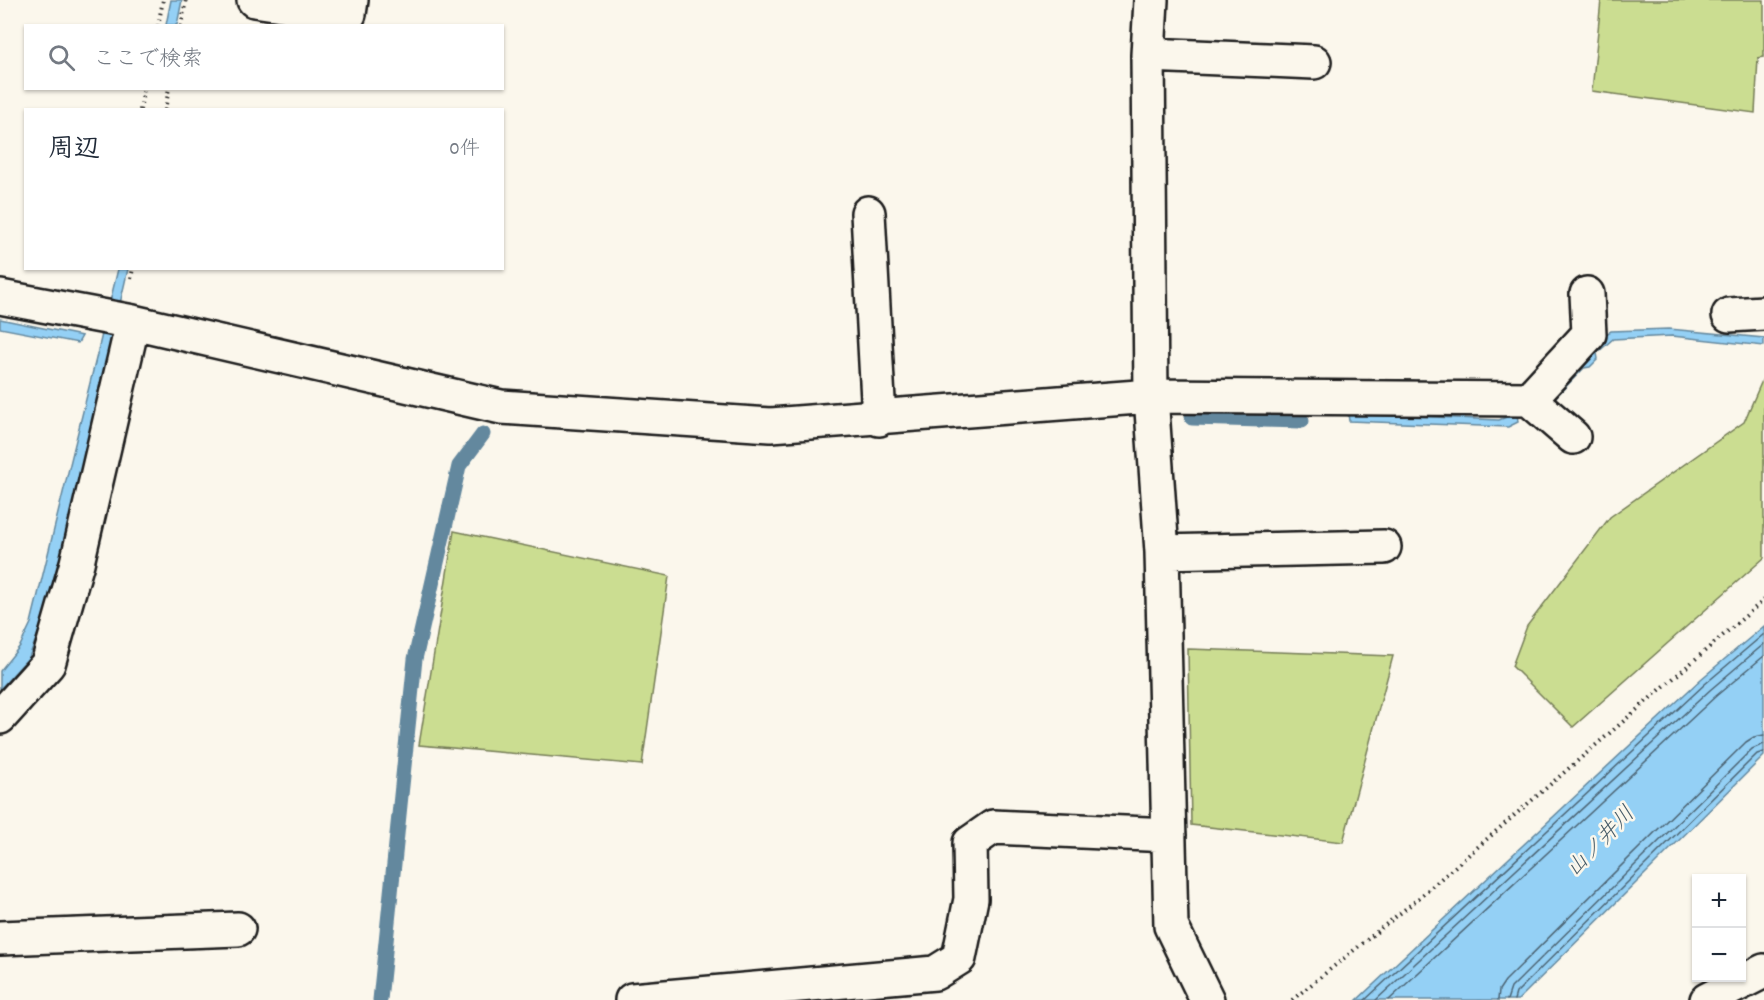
<!DOCTYPE html>
<html lang="ja">
<meta charset="utf-8">
<style>
body{margin:0;font-family:Dekko,"Klee One",sans-serif;background:#f6f6f7;color:#1f2937}
.controls{position:absolute;right:18px;bottom:18px;display:grid;overflow:hidden;border-radius:0px;box-shadow:0 2px 4px #0004}
.controls button{width:54px;height:54px;display:grid;place-items:center;padding:0;border:0;border-bottom:2px solid #e0e1e3;background:#fff;color:#1f2937;font:30px sans-serif}
.list{margin:0;padding:0;list-style:none}
h2{display:flex;justify-content:space-between;align-items:center;height:78px;margin:0;padding:0 24px;font-size:26px}
h2 small{font-size:20px;font-weight:400;color:#747a83}
.icon{flex:none;width:33px;height:33px;fill:none;stroke:currentColor;stroke-width:2;stroke-linecap:round;stroke-linejoin:round}
.map{position:relative;flex:none;width:1764px;height:1000px;overflow:hidden}
.search{position:absolute;background:#fff;box-shadow:0 2px 4px #0004;left:24px;top:24px;width:480px;height:66px;display:flex;align-items:center;gap:15px;box-sizing:border-box;padding:0 21px;border-radius:0px;color:#747a83;font-size:22px}
.panel{position:absolute;background:#fff;box-shadow:0 2px 4px #0004;left:24px;top:108px;width:480px;height:162px;border-radius:0px}
.map>svg:first-child{display:block}
</style>
<div class="map">
<svg width="1764" height="1000" viewBox="0 0 1764 1000">
<rect width="100%" height="100%" fill="#fbf7ec"/>
<filter id="ink" filterUnits="userSpaceOnUse"><feTurbulence type="fractalNoise" baseFrequency=".0167" numOctaves="2"/><feDisplacementMap in="SourceGraphic" scale="12" xChannelSelector="R" yChannelSelector="G"/><feConvolveMatrix kernelMatrix="1 2 1 2 8 2 1 2 1" color-interpolation-filters="sRGB"/></filter>
<g filter="url(#ink)">
<!-- green -->
<path fill="#cbdd91" stroke="#747c56" stroke-width="1.5" d="M 1601,0 L 1764,0 L 1764,57 L 1758,58 L 1755,113 L 1592,91 Z
M 1764,376 L 1764,558 L 1573,727 L 1512,666 L 1527,626 L 1610,517 L 1744,422 Z
M 454,531 L 669,576 L 642,765 L 419,745 Z
M 1188,649 L 1393,656 L 1343,842 L 1191,825 Z"/>
<!-- water -->
<path fill="#94d0f5" stroke="#64889e" stroke-width="1.5" d="M 171,0 L 182,0 L 177,25 L 166,25 Z
M 118,269 L 128,269 L 52,597 L 29,657 L 0,689 L 0,671 L 20,646 L 31,623 Z
M 0,319 L 82,336 L 78,343 L 0,328 Z
M 1669,329 L 1764,338 L 1764,346 L 1672,336 L 1613,339 L 1597,353 L 1598,359 L 1590,367 L 1584,368 L 1552,401 L 1548,397 L 1599,338 L 1611,331 Z
M 1348,413 L 1499,420 L 1517,413 L 1518,422 L 1508,427 L 1349,421 Z
M 1764,626 L 1764,756 L 1518,1000 L 1357,1000 L 1701,679 Z"/>
<g fill="none" stroke-linecap="round" stroke-linejoin="round">
<!-- shore -->
<path stroke="#4c6473" stroke-width="1.5" d="M 1365,1000 L 1705,684 L 1764,634
M 1376,1000 L 1710,690 L 1764,644
M 1389,1000 L 1716,696 L 1764,656
M 1498,1000 L 1499,990 L 1505,981 L 1746,742 L 1754,737 L 1764,735
M 1507,1000 L 1511,988 L 1752,749 L 1764,744
M 1514,1000 L 1516,993 L 1757,754 L 1764,752"/>
<!-- stream -->
<path stroke="#64889e" stroke-width="15" d="M 1192,418 L 1302,421
M 380,1000 L 415,659 L 459,466 L 483,434"/>
<!-- minor casing -->
<g stroke="#1c1c1c" stroke-width="38">
<path id="minor" d="M 254,0 L 349,14 L 351,0
M 1151,0 L 1148,55 L 1151,396 L 1162,552 L 1171,926 L 1207,1000
M 1148,55 L 1314,62
M 868,213 L 879,419
M 0,297 L 133,322 L 501,407 L 771,425 L 1151,396 L 1529,399 L 1589,334 L 1587,294
M 1729,315 L 1764,313
M 1529,399 L 1573,437
M 1162,552 L 1384,547
M 0,717 L 48,664 L 77,563 L 133,322
M 0,938 L 238,929
M 632,1000 L 935,973 L 959,958 L 971,899 L 970,843 L 993,827 L 1169,835
M 1707,1000 L 1764,971"/>
</g>
<!-- path -->
<path stroke="#1c1c1c" stroke-width="4" stroke-dasharray="1.5 4.5" stroke-linecap="butt" d="M 158,26 L 163,0
M 181,26 L 186,0
M 140,110 L 144,88
M 165,110 L 169,88
M 131,279 L 133,268
M 1292,1000 L 1414,902 L 1764,600"/>
<!-- minor -->
<use href="#minor" stroke="#fbf7ec" stroke-width="33"/>
</g>
</g>
<g text-anchor="middle" stroke-width="5" stroke-linejoin="round" paint-order="stroke">
<!-- water labels -->
<g font-size="22" font-style="italic" fill="#465b68" stroke="#fbf7ec">
<text transform="translate(1599 840) rotate(-46)" y="8">山ノ井川</text>
</g>
</g>
</svg>
<div class="controls">
<button>+</button>
<button>−</button>
</div>
<div class="search"><svg class="icon" aria-label="search" viewBox="0 0 24 24"><circle cx="10" cy="10" r="6"/><path d="M15 15l6 6"/></svg>ここで検索</div>
<section class="panel">
<h2>周辺<small>0件</small></h2>
<ul class="list">
</ul>
</section>
</div>
